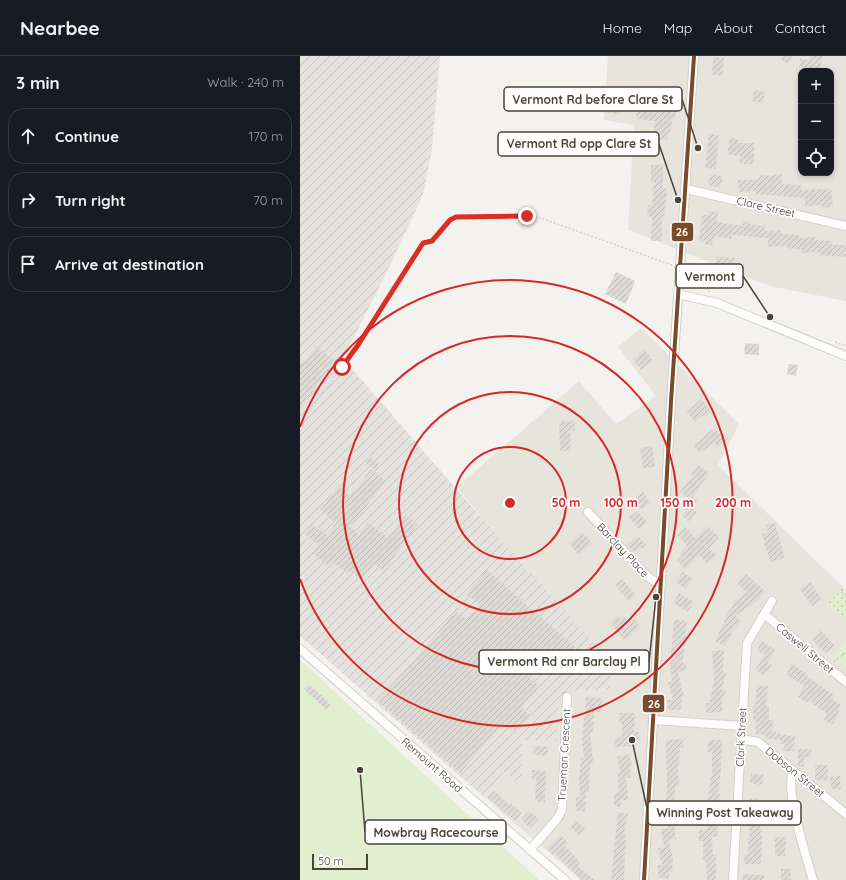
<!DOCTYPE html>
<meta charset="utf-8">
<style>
body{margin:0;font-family:Quicksand,sans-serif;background:#242831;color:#f1f3f6}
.controls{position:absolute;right:12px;top:12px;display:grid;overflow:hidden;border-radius:8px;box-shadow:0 2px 6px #0003}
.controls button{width:36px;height:36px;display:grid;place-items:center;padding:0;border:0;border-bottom:1px solid #363941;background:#171b24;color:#f1f3f6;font:20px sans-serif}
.scale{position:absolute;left:12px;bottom:10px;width:56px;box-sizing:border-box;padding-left:4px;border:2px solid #4b4439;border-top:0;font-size:11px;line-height:14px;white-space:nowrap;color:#4b4439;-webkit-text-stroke:3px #fff;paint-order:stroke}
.stop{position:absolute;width:12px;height:12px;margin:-9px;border:3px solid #d93025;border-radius:50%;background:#fff}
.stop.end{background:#d93025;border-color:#fff;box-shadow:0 1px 4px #0008}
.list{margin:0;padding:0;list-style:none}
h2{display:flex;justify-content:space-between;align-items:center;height:52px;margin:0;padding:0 16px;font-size:17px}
h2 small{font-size:13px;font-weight:400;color:#9ea1a6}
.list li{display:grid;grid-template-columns:26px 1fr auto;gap:12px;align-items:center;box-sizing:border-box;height:56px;margin:0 8px 8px;padding:0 8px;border:1px solid #363941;border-radius:16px}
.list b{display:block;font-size:15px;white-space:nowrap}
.list em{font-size:13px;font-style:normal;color:#9ea1a6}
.icon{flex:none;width:22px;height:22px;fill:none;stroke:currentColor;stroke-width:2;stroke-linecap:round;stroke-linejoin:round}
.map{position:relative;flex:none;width:546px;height:824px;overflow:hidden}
header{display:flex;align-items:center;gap:24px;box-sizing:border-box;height:56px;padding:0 20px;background:#171b24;border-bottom:1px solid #363941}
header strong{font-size:19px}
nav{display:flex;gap:22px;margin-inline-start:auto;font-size:14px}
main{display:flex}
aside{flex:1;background:#171b24}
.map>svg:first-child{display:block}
</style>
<header>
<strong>Nearbee</strong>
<nav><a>Home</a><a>Map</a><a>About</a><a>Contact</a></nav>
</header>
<main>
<aside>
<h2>3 min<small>Walk · 240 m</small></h2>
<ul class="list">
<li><svg class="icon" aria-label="ahead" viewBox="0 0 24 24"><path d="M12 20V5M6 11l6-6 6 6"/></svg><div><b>Continue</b></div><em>170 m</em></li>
<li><svg class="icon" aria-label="right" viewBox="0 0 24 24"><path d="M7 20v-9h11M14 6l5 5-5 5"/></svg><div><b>Turn right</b></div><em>70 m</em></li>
<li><svg class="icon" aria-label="arrive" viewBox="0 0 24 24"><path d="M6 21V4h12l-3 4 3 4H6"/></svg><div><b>Arrive at destination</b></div></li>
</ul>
</aside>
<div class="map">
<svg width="546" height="824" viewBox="0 0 546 824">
<defs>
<pattern id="industrial-furrows" width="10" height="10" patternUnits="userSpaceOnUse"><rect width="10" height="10" fill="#e6e2de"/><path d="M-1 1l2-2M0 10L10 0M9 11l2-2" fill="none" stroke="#c7c3bf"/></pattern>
<pattern id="grass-dots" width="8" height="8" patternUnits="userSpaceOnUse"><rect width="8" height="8" fill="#e1eecf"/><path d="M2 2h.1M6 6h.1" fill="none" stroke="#c3cdb2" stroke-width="1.8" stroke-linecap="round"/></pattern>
<pattern id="forest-crowns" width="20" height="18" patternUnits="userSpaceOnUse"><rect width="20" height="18" fill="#e1eecf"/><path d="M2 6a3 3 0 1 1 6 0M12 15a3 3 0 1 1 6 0" fill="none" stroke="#c3cdb2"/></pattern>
<pattern id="building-hatch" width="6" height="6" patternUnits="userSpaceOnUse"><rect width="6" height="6" fill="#dedbd6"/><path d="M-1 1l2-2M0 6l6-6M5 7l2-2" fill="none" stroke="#c0bdb8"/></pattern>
</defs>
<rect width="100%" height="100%" fill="#f4f2ee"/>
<!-- residential -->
<path fill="#e7e4dc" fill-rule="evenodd" d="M 308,0 L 546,0 L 546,245 L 470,230 L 328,174 L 334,69 L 304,64 ZM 501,15 L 531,15 L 531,117 L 501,117 Z
M 341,272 L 439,368 L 418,409 L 543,531 L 528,548 L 546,562 L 546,585 L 535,601 L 546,611 L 546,824 L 281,824 L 184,741 L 204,716 L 220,729 L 222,684 L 259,643 L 276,635 L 310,633 L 194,476 L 157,431 L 279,325 L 316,368 L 356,340 L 318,291 Z"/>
<!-- industrial -->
<path fill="url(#industrial-furrows)" d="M 0,0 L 140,0 L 132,93 L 123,139 L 81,228 L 41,306 L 54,315 L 194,476 L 311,606 L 310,633 L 276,635 L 259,643 L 256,685 L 222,684 L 221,730 L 204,716 L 184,741 L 0,580 Z"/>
<!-- grass -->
<path fill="url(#grass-dots)" d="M 543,531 L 546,534 L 546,562 L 527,548 Z"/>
<!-- forest -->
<path fill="url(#forest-crowns)" d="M 546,585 L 546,611 L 534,601 Z"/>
<!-- pitch -->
<path fill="#e1eecf" d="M 0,604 L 239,824 L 0,824 Z"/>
<!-- building -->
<path fill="url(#building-hatch)" d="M 482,0 L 492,0 L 491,7 L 482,6 Z
M 510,0 L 522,0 L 520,15 L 499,12 L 500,3 L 509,4 Z
M 413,1 L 424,2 L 423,20 L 412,19 Z
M 454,34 L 465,36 L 463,47 L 452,45 Z
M 303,40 L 321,42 L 320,58 L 301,56 Z
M 362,49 L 376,49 L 375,62 L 372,62 L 371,77 L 368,77 L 367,84 L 353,83 L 355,65 L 336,63 L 337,52 L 362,55 Z
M 409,78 L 419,79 L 416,113 L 405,112 Z
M 430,82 L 438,83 L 438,87 L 454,87 L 454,108 L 440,108 L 440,100 L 427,98 Z
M 351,109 L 363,109 L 363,132 L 367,133 L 364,162 L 362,161 L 362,185 L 351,185 L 352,161 L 347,160 L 348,149 L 352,149 L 354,126 L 351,126 Z
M 411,118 L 423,120 L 420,132 L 408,129 Z
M 482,118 L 482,128 L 502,129 L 502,134 L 531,133 L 533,151 L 522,152 L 522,149 L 505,150 L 505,142 L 455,138 L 455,135 L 439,136 L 438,124 L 458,124 L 459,119 L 473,120 L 473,119 Z
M 409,155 L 418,156 L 417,166 L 443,170 L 443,165 L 449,166 L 449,168 L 465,170 L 465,175 L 481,174 L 482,178 L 499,179 L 499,182 L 515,181 L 515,184 L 532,185 L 532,189 L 546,189 L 546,201 L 519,199 L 520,196 L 502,197 L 502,194 L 487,192 L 487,190 L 468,191 L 468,182 L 432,179 L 431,183 L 414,180 L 412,189 L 405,188 L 406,185 L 399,184 L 402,159 L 409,159 Z
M 416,201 L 435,202 L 435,209 L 429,209 L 428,215 L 420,215 L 420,209 L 416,209 Z
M 316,216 L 335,225 L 326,248 L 305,238 Z
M 445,287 L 459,288 L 459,299 L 444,298 Z
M 16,290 L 35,305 L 0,353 L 0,311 Z
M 345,294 L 353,305 L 341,314 L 333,303 Z
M 489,308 L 498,309 L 496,320 L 487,318 Z
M 401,343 L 412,356 L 405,361 L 403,359 L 395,366 L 387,356 Z
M 274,365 L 275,375 L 270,375 L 271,395 L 260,395 L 259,366 Z
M 415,372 L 420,379 L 423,377 L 428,383 L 417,391 L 414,386 L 400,397 L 393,389 Z
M 352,390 L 355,411 L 343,412 L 340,392 Z
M 69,400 L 79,408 L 75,414 L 65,406 Z
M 398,409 L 409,417 L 393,441 L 398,445 L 392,451 L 397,456 L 389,466 L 382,459 L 387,454 L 384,451 L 390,444 L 380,435 L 394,420 L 391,418 Z
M 71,413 L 86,425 L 50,471 L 59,479 L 68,466 L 88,482 L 105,459 L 118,469 L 83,515 L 74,508 L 61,524 L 49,515 L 48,517 L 31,505 L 27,509 L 12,497 L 19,489 L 5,478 L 12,468 L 27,479 L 36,467 L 20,454 L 38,430 L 51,440 Z
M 343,436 L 351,447 L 342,454 L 333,443 Z
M 337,455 L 347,466 L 339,473 L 329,462 Z
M 475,467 L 485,502 L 470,506 L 462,478 L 468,477 L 466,469 Z
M 407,470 L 419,481 L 409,492 L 416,499 L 408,508 L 399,499 L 385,513 L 377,505 L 382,500 L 379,498 L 387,490 L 377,478 L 385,471 L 395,482 Z
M 282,476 L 292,487 L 279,499 L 269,488 Z
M 338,480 L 346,489 L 342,493 L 340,491 L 334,497 L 327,489 Z
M 187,514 L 275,591 L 250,620 L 237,609 L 227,620 L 239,630 L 221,652 L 231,660 L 216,677 L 204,666 L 160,717 L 78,645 L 156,555 L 167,564 L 180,549 L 166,538 Z
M 383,516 L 393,523 L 385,533 L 376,526 Z
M 446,518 L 465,535 L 457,545 L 435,560 L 441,565 L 430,578 L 432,579 L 424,590 L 415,585 L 426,562 L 424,561 L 433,550 L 432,548 L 447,536 L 437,528 Z
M 322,523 L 336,539 L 329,545 L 315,529 Z
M 510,526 L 522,543 L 512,550 L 500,534 Z
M 379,537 L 394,546 L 388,556 L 373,547 Z
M 318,560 L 320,563 L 323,560 L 329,567 L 334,563 L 341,571 L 324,584 L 310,566 Z
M 374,564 L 387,565 L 383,607 L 386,607 L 387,615 L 378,616 L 384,640 L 382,640 L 381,654 L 368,654 L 368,644 L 373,644 L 368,626 L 372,626 L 370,609 Z
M 520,574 L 535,589 L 526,598 L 512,583 Z
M 462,585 L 476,594 L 468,606 L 472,609 L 464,620 L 455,613 L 465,599 L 457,594 Z
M 424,594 L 423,617 L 426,617 L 422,634 L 426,634 L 424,641 L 422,640 L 422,656 L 406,657 L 406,647 L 410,647 L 414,623 L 412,595 Z
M 323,595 L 334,610 L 323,618 L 316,609 L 320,606 L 316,600 Z
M 492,608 L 506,617 L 505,619 L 534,639 L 532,643 L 541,649 L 538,654 L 540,656 L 532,669 L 524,664 L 527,658 L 509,644 L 508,647 L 498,641 L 504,630 L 486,619 Z
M 9,628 L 31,649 L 26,654 L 4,633 Z
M 457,629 L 468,630 L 466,650 L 469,650 L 469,664 L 473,664 L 472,675 L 476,675 L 476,678 L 495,680 L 494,695 L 483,695 L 484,688 L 481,688 L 481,684 L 466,683 L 466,679 L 455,678 L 456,664 L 453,664 L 453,650 L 455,650 Z
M 286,641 L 302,642 L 301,656 L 294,656 L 293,676 L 290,676 L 293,705 L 293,708 L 290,708 L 289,736 L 286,736 L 285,756 L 276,755 L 276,741 L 280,741 L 279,722 L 281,702 L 284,702 L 282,684 Z
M 320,657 L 335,657 L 334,676 L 339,676 L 340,685 L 331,685 L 331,690 L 315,691 L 314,682 L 322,681 L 322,667 L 319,667 Z
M 383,683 L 383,692 L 380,692 L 379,708 L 378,708 L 379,730 L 375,731 L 374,753 L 379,752 L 380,758 L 373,760 L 376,783 L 369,784 L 373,802 L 372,816 L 369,816 L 369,822 L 358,822 L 358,809 L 362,809 L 358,792 L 364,791 L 361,773 L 368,772 L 365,755 L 367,731 L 366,684 Z
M 408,684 L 422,684 L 421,714 L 418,738 L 420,738 L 419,751 L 416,751 L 418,781 L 412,781 L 413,799 L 416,799 L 416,824 L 407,824 L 406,805 L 403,805 L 403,785 L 399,785 L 399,774 L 407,774 L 406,758 L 411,718 L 412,719 L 412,696 L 408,696 Z
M 234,690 L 248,691 L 247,700 L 233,699 Z
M 498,693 L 511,693 L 511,701 L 504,701 L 504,711 L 498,711 Z
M 329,698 L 332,710 L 330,711 L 331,722 L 326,722 L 328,744 L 321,744 L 321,751 L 314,751 L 314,737 L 319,737 L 317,716 L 320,716 L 317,701 Z
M 515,709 L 528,709 L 528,724 L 515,724 Z
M 232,714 L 246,715 L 245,746 L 238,746 L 235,743 L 236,724 L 232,724 Z
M 451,718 L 464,719 L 462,729 L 450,727 Z
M 540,720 L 541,733 L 531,733 L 530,721 Z
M 194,734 L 209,749 L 210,747 L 222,757 L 215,765 L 187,741 Z
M 449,742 L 462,743 L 461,760 L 458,760 L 462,783 L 461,808 L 444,808 L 444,799 L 448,799 L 448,782 L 450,782 L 448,763 Z
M 229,755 L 239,763 L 230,772 L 221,763 Z
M 318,756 L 328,758 L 324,778 L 326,779 L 324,824 L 311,824 Z
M 276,764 L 286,773 L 280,780 L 270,771 Z
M 261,779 L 268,787 L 265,790 L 280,806 L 277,809 L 294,824 L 281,824 L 255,798 L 253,800 L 247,792 Z
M 475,781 L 486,782 L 485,800 L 475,800 Z
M 481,813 L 491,813 L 491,824 L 481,824 Z
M 443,818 L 464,819 L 464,824 L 443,824 Z"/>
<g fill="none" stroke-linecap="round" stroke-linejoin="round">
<!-- minor casing -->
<g stroke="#d2d0cb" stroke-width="10">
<path id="minor" d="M 386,133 L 546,170
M 378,238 L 417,247 L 546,300
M 288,456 L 347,520 L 360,529
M 464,558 L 546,626
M 0,593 L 265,824
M 353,664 L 442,670
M 441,683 L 458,686 L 546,758
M 494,715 C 483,731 507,803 513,824
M 230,794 L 257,763 L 262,754 L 267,641
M 344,824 L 371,346 L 394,0
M 433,824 L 447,587 L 472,545"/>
</g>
<!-- path -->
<path stroke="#d3d2cc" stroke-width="1.5" stroke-dasharray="2 2" stroke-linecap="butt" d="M 387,211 L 401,229 L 411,237
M 535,286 L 546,290
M 0,367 L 58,289 L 123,187 L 132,185 L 153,162 L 238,161 L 372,209
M 542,536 L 546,542
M 546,544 L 546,549
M 534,606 L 546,596"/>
<!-- minor -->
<use href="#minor" stroke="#fdfdfc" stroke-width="8"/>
<!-- bus-1 casing -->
<g stroke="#fff" stroke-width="7">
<path id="bus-1" d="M 344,824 L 371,346 L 394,0"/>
</g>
<!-- bus-1 -->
<use href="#bus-1" stroke="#7a4b2a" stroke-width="4"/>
</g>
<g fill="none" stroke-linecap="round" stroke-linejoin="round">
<!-- route -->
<path stroke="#d93025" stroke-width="5" d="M 42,311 L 58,289 L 123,187 L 132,185 L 150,164 L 156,161 L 227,160"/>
</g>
<!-- distance rings -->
<g fill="none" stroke="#d62828" stroke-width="2">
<circle cx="210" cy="447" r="56"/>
<circle cx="210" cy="447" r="111"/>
<circle cx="210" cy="447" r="167"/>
<path d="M0 371A223 223 0 1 1 0 523"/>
</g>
<g text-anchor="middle" stroke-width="3.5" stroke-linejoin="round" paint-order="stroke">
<!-- street labels -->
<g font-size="11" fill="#4b4439" stroke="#fff">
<text transform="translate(466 151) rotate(13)" y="4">Clare Street</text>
<text transform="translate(323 494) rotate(47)" y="4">Barclay Place</text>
<text transform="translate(505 592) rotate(40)" y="4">Caswell Street</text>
<text transform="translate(441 681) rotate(-87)" y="4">Clark Street</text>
<text transform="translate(264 699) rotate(-87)" y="4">Trueman Crescent</text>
<text transform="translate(132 709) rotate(41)" y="4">Remount Road</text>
<text transform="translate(495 716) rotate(39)" y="4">Dobson Street</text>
</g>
</g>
<circle cx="210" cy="447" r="6" fill="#d62828" stroke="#fff" stroke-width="2"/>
<g font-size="12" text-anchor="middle" font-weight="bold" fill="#d62828" stroke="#fff" stroke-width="3.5" stroke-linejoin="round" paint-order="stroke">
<text x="266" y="451">50 m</text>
<text x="321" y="451">100 m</text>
<text x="377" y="451">150 m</text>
<text x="433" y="451">200 m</text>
</g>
<!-- callouts -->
<path fill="none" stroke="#4b4439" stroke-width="1.5" d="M398 92L382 43M378 144L359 88M470 261L443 220M356 541L349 606M332 684L348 757M60 714L65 776"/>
<g fill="#4b4439" stroke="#fff" stroke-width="1.5">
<circle cx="398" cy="92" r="4"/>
<circle cx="378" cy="144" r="4"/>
<circle cx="470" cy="261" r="4"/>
<circle cx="356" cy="541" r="4"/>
<circle cx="332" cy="684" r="4"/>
<circle cx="60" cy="714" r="4"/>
</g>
<g fill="#fff" stroke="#4b4439" stroke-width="1.5">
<rect x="204" y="31" width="178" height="24" rx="4"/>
<rect x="198" y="76" width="161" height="24" rx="4"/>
<rect x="376" y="208" width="67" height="24" rx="4"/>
<rect x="179" y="594" width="170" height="24" rx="4"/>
<rect x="348" y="745" width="153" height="24" rx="4"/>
<rect x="65" y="764" width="141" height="24" rx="4"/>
</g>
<g font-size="12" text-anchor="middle" font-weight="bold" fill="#4b4439">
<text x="293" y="48">Vermont Rd before Clare St</text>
<text x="279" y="92">Vermont Rd opp Clare St</text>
<text x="410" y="225">Vermont</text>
<text x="264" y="610">Vermont Rd cnr Barclay Pl</text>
<text x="425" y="761">Winning Post Takeaway</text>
<text x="136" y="781">Mowbray Racecourse</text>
</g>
<g stroke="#fff" stroke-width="1.5">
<rect x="371" y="166" width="23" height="20" rx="4" fill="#7a4b2a"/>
<rect x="342" y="638" width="23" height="19" rx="4" fill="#7a4b2a"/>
</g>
<g font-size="11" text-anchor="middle" font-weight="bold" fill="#fff">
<text x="382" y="180">26</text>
<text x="354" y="652">26</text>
</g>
</svg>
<div class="controls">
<button>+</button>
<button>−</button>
<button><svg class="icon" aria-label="locate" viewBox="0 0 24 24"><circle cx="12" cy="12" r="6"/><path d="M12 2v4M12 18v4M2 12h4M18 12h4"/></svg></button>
</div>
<div class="scale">50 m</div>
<div class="stop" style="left:42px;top:311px"></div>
<div class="stop end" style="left:227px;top:160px"></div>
</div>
</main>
